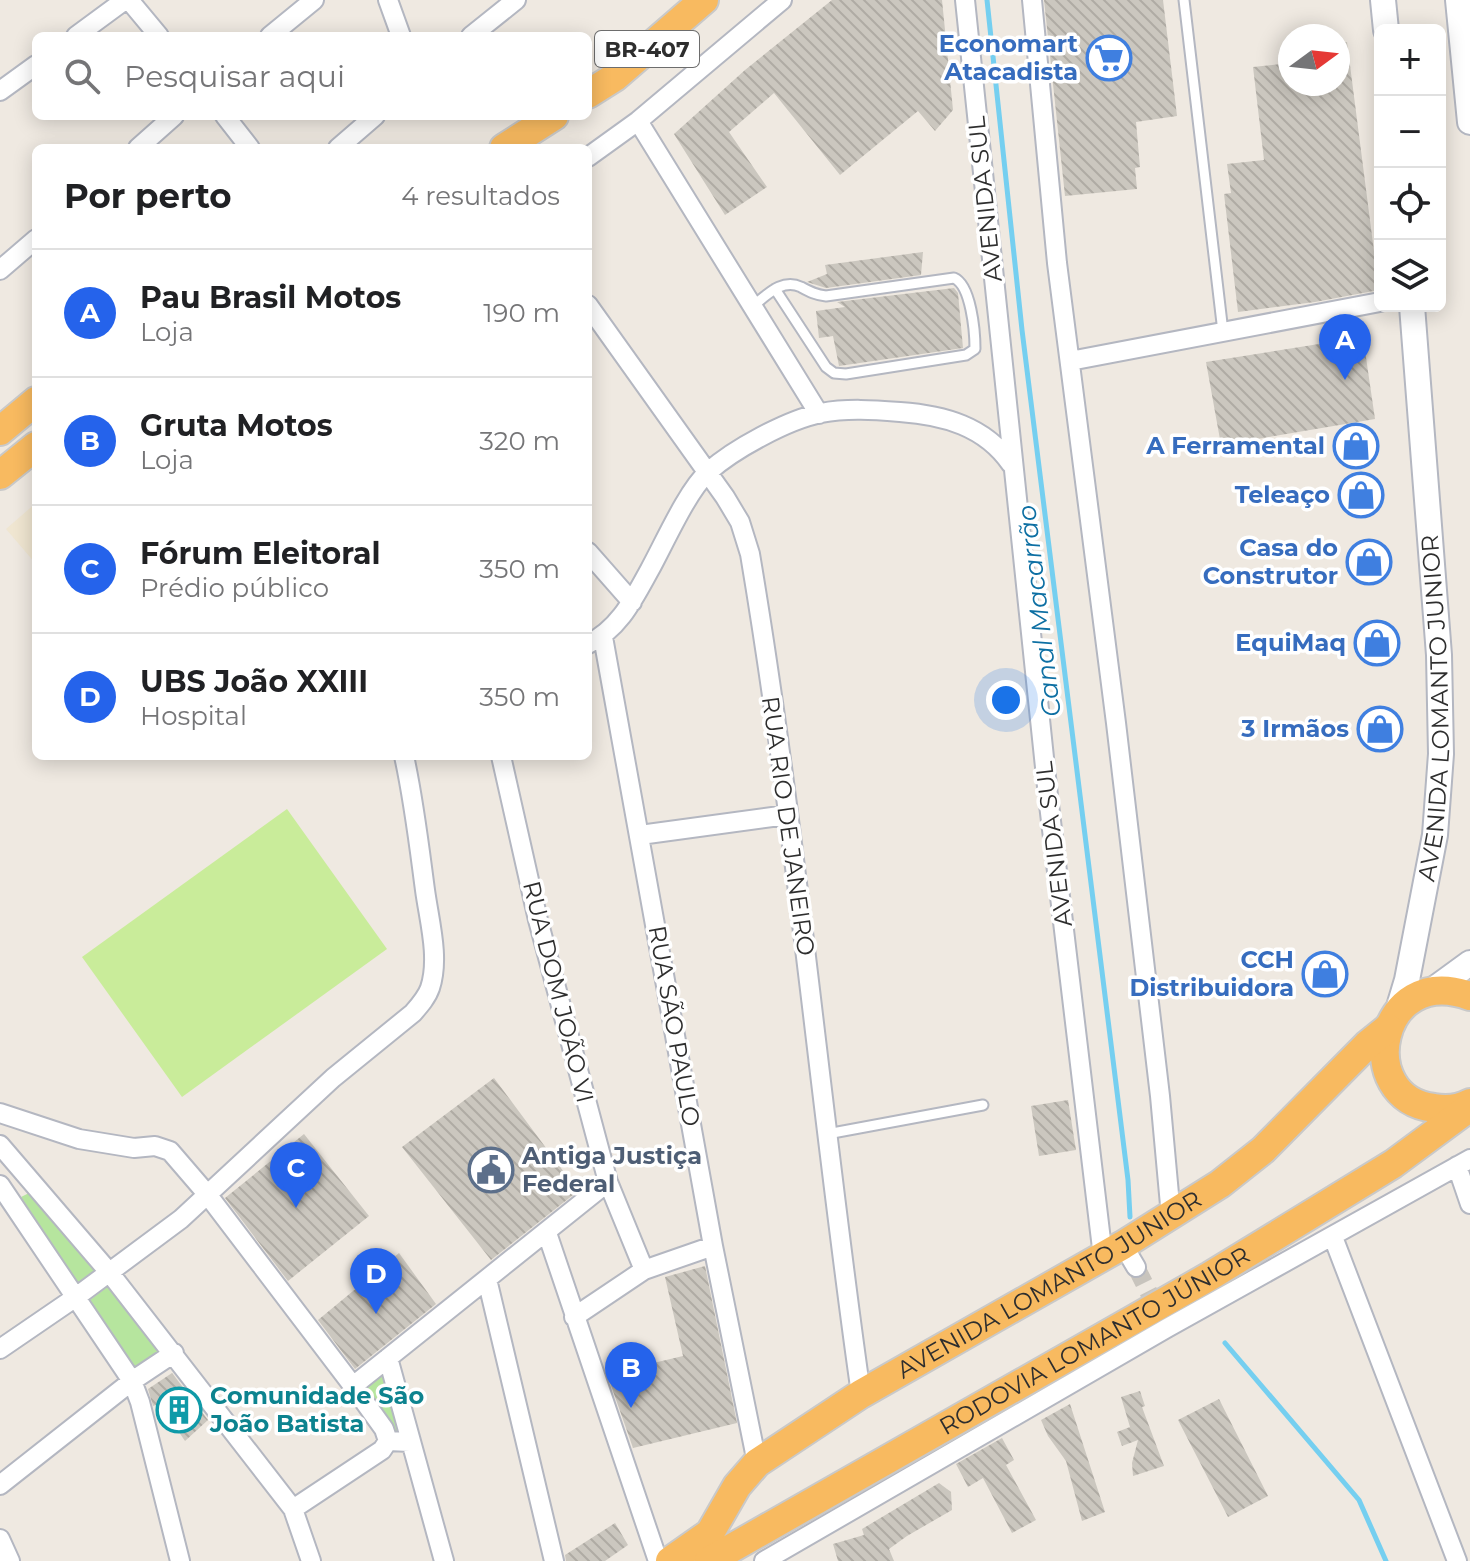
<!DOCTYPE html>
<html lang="pt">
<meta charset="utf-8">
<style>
body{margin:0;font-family:Montserrat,sans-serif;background:#f2f2f2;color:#202124}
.controls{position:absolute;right:24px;top:24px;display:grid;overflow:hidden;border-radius:12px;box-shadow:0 4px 20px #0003}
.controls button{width:72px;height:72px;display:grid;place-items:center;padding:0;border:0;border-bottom:2px solid #e0e0e0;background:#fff;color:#202124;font:40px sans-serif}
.compass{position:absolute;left:1278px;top:24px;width:72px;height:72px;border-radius:50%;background:#fff;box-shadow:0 4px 20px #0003;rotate:75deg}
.you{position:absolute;left:1006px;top:700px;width:28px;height:28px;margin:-20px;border:6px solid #fff;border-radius:50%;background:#1a73e8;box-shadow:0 0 0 12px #1a73e833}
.badge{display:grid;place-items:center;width:52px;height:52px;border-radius:50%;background:#2563eb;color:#fff;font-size:26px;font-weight:700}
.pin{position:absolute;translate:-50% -66px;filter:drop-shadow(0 2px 4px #0008)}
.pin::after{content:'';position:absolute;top:42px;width:28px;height:24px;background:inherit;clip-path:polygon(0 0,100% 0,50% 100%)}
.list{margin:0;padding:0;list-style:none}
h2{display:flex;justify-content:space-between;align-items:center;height:104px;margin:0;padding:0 32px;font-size:34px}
h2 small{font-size:26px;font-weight:400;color:#757577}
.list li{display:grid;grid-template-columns:52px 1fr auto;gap:24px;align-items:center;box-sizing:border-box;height:128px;padding:0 32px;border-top:2px solid #e0e0e0}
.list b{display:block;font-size:30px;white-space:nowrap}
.list p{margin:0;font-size:26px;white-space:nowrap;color:#757577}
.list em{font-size:26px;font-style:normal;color:#757577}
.icon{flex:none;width:44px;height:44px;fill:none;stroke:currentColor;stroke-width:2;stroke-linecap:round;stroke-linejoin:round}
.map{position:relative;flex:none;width:1470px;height:1561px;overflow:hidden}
.search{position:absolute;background:#fff;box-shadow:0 4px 20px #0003;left:32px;top:32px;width:560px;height:88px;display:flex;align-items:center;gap:20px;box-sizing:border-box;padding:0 28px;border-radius:12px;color:#757577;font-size:30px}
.panel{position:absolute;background:#fff;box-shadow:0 4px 20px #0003;left:32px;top:144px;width:560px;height:616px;border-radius:12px}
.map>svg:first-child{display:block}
</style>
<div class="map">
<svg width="1470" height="1561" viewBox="0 0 1470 1561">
<defs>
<pattern id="building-back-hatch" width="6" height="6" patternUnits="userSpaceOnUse" patternTransform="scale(2)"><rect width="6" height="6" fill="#cbc7bf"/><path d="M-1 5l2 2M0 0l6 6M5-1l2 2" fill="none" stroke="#afaba4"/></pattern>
</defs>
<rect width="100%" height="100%" fill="#efe9e1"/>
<!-- education -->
<path fill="#f0e6d1" d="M 36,503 L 36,564 L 6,529 Z"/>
<!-- grass -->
<path fill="#b6e59e" d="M 33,1191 L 100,1270 L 79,1285 L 21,1197 Z
M 111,1284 L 162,1348 L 136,1369 L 90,1300 Z
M 384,1373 L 402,1433 L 396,1435 L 361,1388 Z"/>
<!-- pitch -->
<path fill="#c9ec9a" d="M 287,809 L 387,949 L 182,1097 L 82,957 Z"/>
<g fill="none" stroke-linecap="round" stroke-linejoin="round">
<!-- stream -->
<path stroke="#75cff0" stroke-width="5" d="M 987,0 L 1022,330 L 1128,1180 L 1130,1217
M 1225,1343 L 1359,1500 L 1386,1561"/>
</g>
<!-- building -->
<path fill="url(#building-back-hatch)" d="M 832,0 L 942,0 L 953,110 L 935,131 L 918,111 L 840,175 L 774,93 L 729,132 L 767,187 L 725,215 L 674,134 L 745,70 Z
M 1044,0 L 1163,0 L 1177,116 L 1136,122 L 1140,167 L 1135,168 L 1137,189 L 1065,196 Z
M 1347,42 L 1379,290 L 1315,302 L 1238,312 L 1224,194 L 1231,193 L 1227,164 L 1264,160 L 1253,67 L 1290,63 L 1290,84 L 1338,84 L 1338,43 Z
M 923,252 L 921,275 L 826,288 L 807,282 L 827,274 L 825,265 Z
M 954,288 L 958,293 L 963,348 L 839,366 L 833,336 L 819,338 L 816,311 L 845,307 L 837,302 Z
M 1363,337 L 1375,419 L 1221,445 L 1206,362 Z
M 494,1078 L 578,1191 L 491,1260 L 402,1147 Z
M 1068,1100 L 1076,1150 L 1039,1156 L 1031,1106 Z
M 304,1134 L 369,1216 L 288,1281 L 225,1198 Z
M 399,1253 L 436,1304 L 355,1369 L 318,1320 Z
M 705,1266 L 737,1423 L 633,1448 L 607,1374 L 683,1356 L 665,1277 Z
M 172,1373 L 208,1420 L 185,1441 L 166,1413 L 163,1417 L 156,1405 L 153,1406 L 148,1389 Z
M 1140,1391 L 1145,1406 L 1142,1407 L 1164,1466 L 1133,1476 L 1132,1463 L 1138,1440 L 1122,1446 L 1117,1432 L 1130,1427 L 1121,1397 Z
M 1219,1399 L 1268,1496 L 1228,1517 L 1178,1420 Z
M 1070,1404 L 1105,1512 L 1082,1521 L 1066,1461 L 1048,1436 L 1041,1420 Z
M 1002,1438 L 1014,1460 L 1006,1465 L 1036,1520 L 1012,1533 L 983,1478 L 968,1487 L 956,1464 Z
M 939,1483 L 951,1492 L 952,1510 L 907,1536 L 889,1549 L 894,1561 L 838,1561 L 833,1544 L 864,1535 L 862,1529 Z
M 615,1523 L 628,1545 L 605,1561 L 566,1561 L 565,1555 Z"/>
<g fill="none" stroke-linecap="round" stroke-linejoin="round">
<!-- minor-tunnel -->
<path stroke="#c8c4bd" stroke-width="18" stroke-dasharray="18 9" stroke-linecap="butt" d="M 1136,1267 L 1159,1313"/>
<!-- service casing -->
<g stroke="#b4b7c1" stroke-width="13">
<path id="service" d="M 1184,0 L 1223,332
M 753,306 C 767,295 782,278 801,287 C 810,292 816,295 826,296 L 954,278 C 971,285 975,331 975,349 L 966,355 L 846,374 L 834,373 L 826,367 L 775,289
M 827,1134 L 983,1105"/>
</g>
<!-- minor casing -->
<g stroke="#b4b7c1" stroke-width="22">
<path id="minor" d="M 129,0 L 159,36
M 388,0 L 401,36
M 965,0 L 1048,796 L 1103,1257
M 1032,0 L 1057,263 L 1116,723 L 1160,1096 L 1171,1216
M 76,36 L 125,0
M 270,36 L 314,0
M 471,36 L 516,0
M 0,91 L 36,65
M 225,116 L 250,148
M 638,121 L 819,414
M 138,148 L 174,116
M 338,148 L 375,116
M 588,157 L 638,121 L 782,0
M 0,270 L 36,239
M 588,305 L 725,497 L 740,522 L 750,554 C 797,833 821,1115 861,1394
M 1070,361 L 1380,302
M 588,552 L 632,602
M 603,637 L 713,1246 L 757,1463
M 588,644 C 619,629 633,600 649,571 C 664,544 687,491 708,472 C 734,449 787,420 821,413 C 847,408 874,410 900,412 C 943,415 985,426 1011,464
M 501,756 L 538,920 L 608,1182 L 644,1270
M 640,835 L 787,815
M 0,1113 L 79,1139 L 134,1148 L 155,1146 L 170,1151 L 207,1194 L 353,1386 L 384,1429 L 388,1441 L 410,1442
M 0,1145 L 109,1272 L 293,1509 L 311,1561
M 1457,1166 L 1470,1204
M 0,1185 L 132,1381 L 140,1402 L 180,1561
M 547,1233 L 658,1561
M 1333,1237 L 1457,1561
M 1123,1245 L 1136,1267
M 487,1279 L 554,1561
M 574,1317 L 644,1270 L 713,1246
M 0,1349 L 76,1297 L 181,1219 L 333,1078 L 413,1013 C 420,1005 427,997 430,988 C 440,958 429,920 425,890 C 419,845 414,801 404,756
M 388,1358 L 444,1561
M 353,1386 L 608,1182
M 0,1485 L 132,1381 L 174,1353
M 293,1509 L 382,1450 L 388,1441
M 0,1539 L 10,1561
M 764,1561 L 1167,1328 L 1470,1159"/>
</g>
<!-- secondary casing -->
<g stroke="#b4b7c1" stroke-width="28">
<g id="secondary">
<path d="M 1383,0 L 1386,30"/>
<path d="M 1458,0 L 1470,122"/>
<path d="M 1433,990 L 1470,963"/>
<path id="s1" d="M 1398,1010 L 1407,980 L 1435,835 L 1441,754 L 1439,655 L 1412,306"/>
</g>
</g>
<!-- trunk casing -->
<g stroke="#c9c9c9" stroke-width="32">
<g id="trunk">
<path d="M 588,94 L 615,77 L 704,0"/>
<path d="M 504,148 L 554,116"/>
<path d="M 0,431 L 36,401"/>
<path d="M 0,475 L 36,446"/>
<path d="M 1470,996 C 1377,962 1353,1099 1434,1108 C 1446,1110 1459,1109 1470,1103"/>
<path id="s2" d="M 670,1561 L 710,1533 L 737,1486 L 757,1463 L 861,1394 L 1123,1245 L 1220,1184 L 1263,1150 L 1367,1045 L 1388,1028"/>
<path id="s3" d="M 709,1561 L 1210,1276 L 1393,1164 L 1470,1107"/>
</g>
</g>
<!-- service -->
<use href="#service" stroke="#fff" stroke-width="9"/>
<!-- minor -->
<use href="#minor" stroke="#fff" stroke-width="18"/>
<!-- secondary -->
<use href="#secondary" stroke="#fff" stroke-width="24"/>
<!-- trunk -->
<use href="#trunk" stroke="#f8ba60" stroke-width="28"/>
</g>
<!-- icons -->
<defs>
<g id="supermarket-ring" transform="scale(2.3)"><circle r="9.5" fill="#fff" stroke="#3f7fe0" stroke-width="1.5"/><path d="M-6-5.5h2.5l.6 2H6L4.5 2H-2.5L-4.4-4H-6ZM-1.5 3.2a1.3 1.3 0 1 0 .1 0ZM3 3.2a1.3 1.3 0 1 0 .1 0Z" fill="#3f7fe0"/></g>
<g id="shop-ring" transform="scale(2.3)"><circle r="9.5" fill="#fff" stroke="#3f7fe0" stroke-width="1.5"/><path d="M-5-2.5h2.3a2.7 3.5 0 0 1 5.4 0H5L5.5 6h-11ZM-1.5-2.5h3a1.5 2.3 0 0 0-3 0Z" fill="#3f7fe0"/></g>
<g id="civic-ring" transform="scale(2.3)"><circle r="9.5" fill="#fff" stroke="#5c6f8a" stroke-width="1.5"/><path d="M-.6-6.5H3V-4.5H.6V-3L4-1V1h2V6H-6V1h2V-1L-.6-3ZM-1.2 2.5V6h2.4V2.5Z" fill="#5c6f8a"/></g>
<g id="building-ring" transform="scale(2.3)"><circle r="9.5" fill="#fff" stroke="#0f9aa8" stroke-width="1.5"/><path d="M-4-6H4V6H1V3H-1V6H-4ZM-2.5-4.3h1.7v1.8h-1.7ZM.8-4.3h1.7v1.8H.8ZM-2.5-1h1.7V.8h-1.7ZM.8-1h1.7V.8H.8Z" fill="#0f9aa8"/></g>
</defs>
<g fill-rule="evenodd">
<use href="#supermarket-ring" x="1109" y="58"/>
<use href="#shop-ring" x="1356" y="446"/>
<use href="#shop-ring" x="1361" y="495"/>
<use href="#shop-ring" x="1369" y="562"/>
<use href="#shop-ring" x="1377" y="643"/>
<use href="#shop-ring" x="1380" y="729"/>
<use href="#shop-ring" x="1325" y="974"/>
<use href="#civic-ring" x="491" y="1170"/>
<use href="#building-ring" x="179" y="1410"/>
</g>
<g text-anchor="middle" stroke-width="7" stroke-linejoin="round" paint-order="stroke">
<!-- shield labels -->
<rect fill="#fff" stroke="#6d6d6d" stroke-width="2" x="595" y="31" width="104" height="36" rx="6"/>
<g font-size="22" font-weight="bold" fill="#2e2e2e">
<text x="647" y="57">BR-407</text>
</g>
<!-- shop labels -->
<g font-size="24" font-weight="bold" fill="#366cbe" stroke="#fff" text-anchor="end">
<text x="1078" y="52">Economart<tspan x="1078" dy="28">Atacadista</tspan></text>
<text x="1325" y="454">A Ferramental</text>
<text x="1330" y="503">Teleaço</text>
<text x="1338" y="556">Casa do<tspan x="1338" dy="28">Construtor</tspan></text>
<text x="1346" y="651">EquiMaq</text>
<text x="1349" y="737">3 Irmãos</text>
<text x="1294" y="968">CCH<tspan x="1294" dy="28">Distribuidora</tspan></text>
</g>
<!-- street labels -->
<g font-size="24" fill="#2e2e2e" stroke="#fff">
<text transform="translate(985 199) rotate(-96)" y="8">AVENIDA SUL</text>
<text dy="8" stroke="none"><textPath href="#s1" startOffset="306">AVENIDA LOMANTO JUNIOR</textPath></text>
<text transform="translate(788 826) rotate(82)" y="8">RUA RIO DE JANEIRO</text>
<text transform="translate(1054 844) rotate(-97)" y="8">AVENIDA SUL</text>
<text transform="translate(558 992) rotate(76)" y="8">RUA DOM JOÃO VI</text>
<text transform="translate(674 1026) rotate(80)" y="8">RUA SÃO PAULO</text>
<text dy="8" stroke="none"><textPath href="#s2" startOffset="476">AVENIDA LOMANTO JUNIOR</textPath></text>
<text dy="8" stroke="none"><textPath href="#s3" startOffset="444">RODOVIA LOMANTO JÚNIOR</textPath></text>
</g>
<!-- service labels -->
<g font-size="24" font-weight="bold" fill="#4e5e75" stroke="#fff" text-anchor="start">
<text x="522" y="1164">Antiga Justiça<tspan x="522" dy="28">Federal</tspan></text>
</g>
<!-- culture labels -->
<g font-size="24" font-weight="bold" fill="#0d838f" stroke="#fff" text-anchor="start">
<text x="210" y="1404">Comunidade São<tspan x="210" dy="28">João Batista</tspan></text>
</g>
<!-- water labels -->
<g font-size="26" font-style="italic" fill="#0d6fa3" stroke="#fff">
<text transform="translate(1039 611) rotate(-97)" y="9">Canal Macarrão</text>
</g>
</g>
</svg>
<div class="controls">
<button>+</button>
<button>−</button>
<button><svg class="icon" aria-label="locate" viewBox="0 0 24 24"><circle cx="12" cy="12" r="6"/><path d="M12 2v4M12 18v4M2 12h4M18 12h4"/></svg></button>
<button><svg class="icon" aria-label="layers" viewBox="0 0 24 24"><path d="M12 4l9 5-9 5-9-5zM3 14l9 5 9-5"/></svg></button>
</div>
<svg class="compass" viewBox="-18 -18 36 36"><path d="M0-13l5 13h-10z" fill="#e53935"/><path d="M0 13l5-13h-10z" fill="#757577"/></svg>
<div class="you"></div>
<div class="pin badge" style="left:1345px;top:380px">A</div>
<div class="pin badge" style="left:631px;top:1408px">B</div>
<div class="pin badge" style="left:296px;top:1208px">C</div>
<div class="pin badge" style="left:376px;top:1314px">D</div>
<div class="search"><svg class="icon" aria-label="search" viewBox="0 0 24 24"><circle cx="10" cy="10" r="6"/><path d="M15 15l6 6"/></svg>Pesquisar aqui</div>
<section class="panel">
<h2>Por perto<small>4 resultados</small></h2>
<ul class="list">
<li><span class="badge">A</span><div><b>Pau Brasil Motos</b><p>Loja</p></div><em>190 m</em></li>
<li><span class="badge">B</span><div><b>Gruta Motos</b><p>Loja</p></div><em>320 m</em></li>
<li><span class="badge">C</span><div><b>Fórum Eleitoral</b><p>Prédio público</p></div><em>350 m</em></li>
<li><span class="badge">D</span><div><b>UBS João XXIII</b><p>Hospital</p></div><em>350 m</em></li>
</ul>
</section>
</div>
